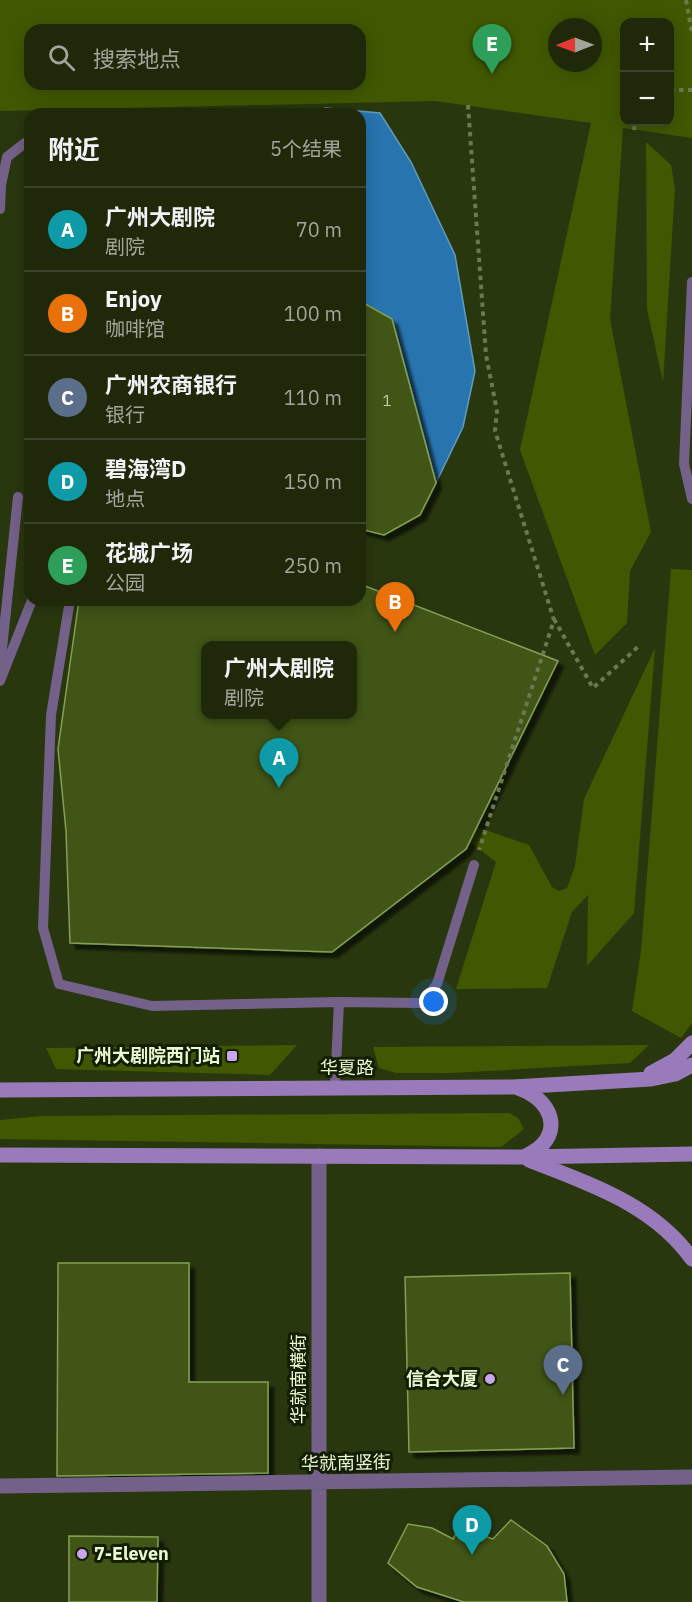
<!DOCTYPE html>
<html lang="zh">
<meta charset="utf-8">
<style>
body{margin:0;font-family:"IBM Plex Sans","Noto Sans SC",sans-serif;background:#2c3518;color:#f1f3f6}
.controls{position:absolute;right:18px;top:18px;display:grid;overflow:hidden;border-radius:12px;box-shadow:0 3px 15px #0003}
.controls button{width:54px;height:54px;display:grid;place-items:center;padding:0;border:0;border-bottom:2px solid #3c452b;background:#1f290a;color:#f1f3f6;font:30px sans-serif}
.compass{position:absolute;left:548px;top:18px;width:54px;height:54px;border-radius:50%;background:#1f290a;box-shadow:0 3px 15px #0003;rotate:269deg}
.you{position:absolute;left:434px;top:1002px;width:21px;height:21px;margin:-15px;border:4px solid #fff;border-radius:50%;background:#1a73e8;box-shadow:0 0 0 9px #1a73e833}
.badge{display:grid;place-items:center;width:39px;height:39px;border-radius:50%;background:#c8a6ef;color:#fff;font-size:20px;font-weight:700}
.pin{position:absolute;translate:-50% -50px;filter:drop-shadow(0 2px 3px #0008)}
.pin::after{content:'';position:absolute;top:32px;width:21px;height:18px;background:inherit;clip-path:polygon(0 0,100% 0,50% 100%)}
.popup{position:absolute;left:201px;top:641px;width:156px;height:78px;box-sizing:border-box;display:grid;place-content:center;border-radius:12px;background:#1f290a;filter:drop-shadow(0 2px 4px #0005);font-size:20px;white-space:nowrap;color:#a1a69c}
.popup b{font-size:22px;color:#f1f3f6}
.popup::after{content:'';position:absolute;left:50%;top:100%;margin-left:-12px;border:12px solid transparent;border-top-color:#1f290a}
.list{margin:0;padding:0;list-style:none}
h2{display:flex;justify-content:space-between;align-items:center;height:78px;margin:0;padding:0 24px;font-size:26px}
h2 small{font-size:20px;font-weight:400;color:#a1a69c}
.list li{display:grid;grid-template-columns:39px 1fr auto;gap:18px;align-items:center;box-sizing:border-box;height:84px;padding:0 24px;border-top:2px solid #3c452b}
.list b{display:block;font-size:22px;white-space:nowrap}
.list p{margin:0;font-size:20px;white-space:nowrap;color:#a1a69c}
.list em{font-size:20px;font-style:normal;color:#a1a69c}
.icon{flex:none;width:33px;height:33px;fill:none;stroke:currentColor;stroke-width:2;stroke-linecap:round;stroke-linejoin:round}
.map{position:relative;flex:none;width:692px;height:1602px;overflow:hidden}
.search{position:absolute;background:#1f290a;box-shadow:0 3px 15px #0003;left:24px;top:24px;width:342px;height:66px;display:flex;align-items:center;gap:15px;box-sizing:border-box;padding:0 21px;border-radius:18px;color:#a1a69c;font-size:22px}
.panel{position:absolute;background:#1f290a;box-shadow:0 3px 15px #0003;left:24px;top:108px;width:342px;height:498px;border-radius:18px}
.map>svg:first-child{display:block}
</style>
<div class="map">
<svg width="692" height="1602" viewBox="0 0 692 1602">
<defs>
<filter id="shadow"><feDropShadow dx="5.5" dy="5.5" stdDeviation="1.5" flood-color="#0009"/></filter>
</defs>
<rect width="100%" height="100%" fill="#29370e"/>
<!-- green -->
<path fill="#415802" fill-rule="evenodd" d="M 0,0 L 692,0 L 692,138 L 623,128 L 610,319 L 651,532 L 630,571 L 627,623 L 595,655 L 520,450 L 591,123 L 435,101 L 0,111 ZM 624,22 L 670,22 L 670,122 L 624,122 ZM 557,27 L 593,27 L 593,63 L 557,63 ZM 30,30 L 360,30 L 360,84 L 30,84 Z
M 646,142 L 671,165 L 675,189 L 663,382 L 647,309 Z
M 671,569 L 692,570 L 692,1023 L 681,1038 L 632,1011 L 641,951 Z
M 655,648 L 634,913 L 587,966 L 588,895 L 572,912 L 547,988 L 456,989 L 496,862 L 470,842 L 477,827 L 529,845 L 552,887 L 559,891 L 567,888 L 575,866 L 584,799 Z
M 297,1045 L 270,1075 L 56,1069 L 46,1048 Z
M 649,1045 L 630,1063 L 452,1073 L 396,1073 L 379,1068 L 373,1047 Z
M 509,1113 L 518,1118 L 524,1129 L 501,1147 L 0,1139 L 0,1120 L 41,1116 Z"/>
<!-- water -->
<path fill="#2774af" stroke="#619cba" stroke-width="1.5" d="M 325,108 L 380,113 L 411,162 L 455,255 L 475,371 L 463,427 L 436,483 L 360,301 L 360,114 L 313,114 Z"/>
<!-- building -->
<path fill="#415418" stroke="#84a053" stroke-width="1.5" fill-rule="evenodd" filter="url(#shadow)" d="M 360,301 L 392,319 L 436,483 L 420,515 L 384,535 L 360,529 Z
M 360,584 L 558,661 L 466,849 L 332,952 L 70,943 L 66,831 L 58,749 L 79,600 L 360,600 ZM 206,645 L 352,645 L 352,714 L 206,714 Z
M 58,1263 L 189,1263 L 189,1382 L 268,1382 L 268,1473 L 57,1476 Z
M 570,1273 L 574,1448 L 409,1452 L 405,1277 Z
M 511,1520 L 547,1546 L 564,1574 L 567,1602 L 464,1602 L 417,1587 L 388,1563 L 408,1524 L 432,1528 L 453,1539 L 459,1528 L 493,1539 Z
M 69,1536 L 158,1537 L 157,1602 L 69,1602 Z"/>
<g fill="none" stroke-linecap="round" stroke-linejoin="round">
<!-- path -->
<path stroke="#6b7951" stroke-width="4" stroke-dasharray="4.5 4.5" stroke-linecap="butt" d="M 686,0 L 692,33
M 670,90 L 692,90
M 468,105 L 486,355 L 497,411 L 495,431 L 554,620 L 479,850
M 634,130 L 635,122
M 554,619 L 593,688 L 640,645"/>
<!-- lane -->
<path stroke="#74618a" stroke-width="10" d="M 0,209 L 1,185 L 7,157 L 25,143 L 30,143
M 692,282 L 684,464 L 692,499
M 70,600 L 51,715 L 43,928 L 59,984 L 152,1006 L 339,1002
M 0,668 L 18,497
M 0,681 L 32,600
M 335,1087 L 339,1002 L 422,1003 L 437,984 L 474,865"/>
<!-- street -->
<path stroke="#74618a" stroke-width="15" d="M 319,1156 L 319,1602
M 0,1486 L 692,1477"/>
<!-- secondary -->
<path stroke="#997bbb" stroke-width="15" d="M 651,1073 L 675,1060 L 692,1043
M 518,1088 C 542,1095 563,1121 543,1144 C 538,1150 530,1154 524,1157
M 0,1090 L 513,1087 L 651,1079 L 675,1074 L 692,1065
M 0,1155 L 524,1157 L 692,1154
M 529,1160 C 589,1184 653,1204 692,1259"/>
</g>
<!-- markers -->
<g fill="#c8a6ef" stroke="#131d00" stroke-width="2">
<rect x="226" y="1050" width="12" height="12" rx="3"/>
<circle cx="490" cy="1379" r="6"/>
<circle cx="82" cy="1554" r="6"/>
</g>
<g text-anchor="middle" stroke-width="6" stroke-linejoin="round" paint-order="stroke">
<!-- number labels -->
<g font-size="15" fill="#bfd0a4">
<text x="387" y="406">1</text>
</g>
<!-- poi labels -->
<g font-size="18" font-weight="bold" fill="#e9f9d2" stroke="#131d00" text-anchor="end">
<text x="220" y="1062">广州大剧院西门站</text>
<text x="478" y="1385">信合大厦</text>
<text x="94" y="1560" text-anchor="start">7-Eleven</text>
</g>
<!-- street labels -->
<g font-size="18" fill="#e9f9d2" stroke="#131d00">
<text x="347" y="1074">华夏路</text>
<text transform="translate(299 1379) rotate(-90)" y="6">华就南横街</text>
<text transform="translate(346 1463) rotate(-1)" y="6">华就南竖街</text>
</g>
</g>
</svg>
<div class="controls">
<button>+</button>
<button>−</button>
</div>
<svg class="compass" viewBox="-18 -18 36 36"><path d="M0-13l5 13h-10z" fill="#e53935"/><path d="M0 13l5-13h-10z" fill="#a1a69c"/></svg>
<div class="you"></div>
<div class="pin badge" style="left:279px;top:788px;background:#0f9aa8">A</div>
<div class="popup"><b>广州大剧院</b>剧院</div>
<div class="pin badge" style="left:395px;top:632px;background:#e8710a">B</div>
<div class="pin badge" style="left:563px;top:1395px;background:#5c6f8a">C</div>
<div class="pin badge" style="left:472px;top:1555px;background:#0f9aa8">D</div>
<div class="pin badge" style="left:492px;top:74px;background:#2e9e5b">E</div>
<div class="search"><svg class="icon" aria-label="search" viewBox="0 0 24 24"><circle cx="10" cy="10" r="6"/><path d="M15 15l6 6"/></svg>搜索地点</div>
<section class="panel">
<h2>附近<small>5个结果</small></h2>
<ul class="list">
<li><span class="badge" style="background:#0f9aa8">A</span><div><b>广州大剧院</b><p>剧院</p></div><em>70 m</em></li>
<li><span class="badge" style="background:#e8710a">B</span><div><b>Enjoy</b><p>咖啡馆</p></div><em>100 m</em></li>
<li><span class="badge" style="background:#5c6f8a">C</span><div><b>广州农商银行</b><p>银行</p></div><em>110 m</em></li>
<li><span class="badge" style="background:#0f9aa8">D</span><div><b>碧海湾D</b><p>地点</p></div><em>150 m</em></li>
<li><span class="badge" style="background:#2e9e5b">E</span><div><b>花城广场</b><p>公园</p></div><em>250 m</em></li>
</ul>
</section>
</div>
